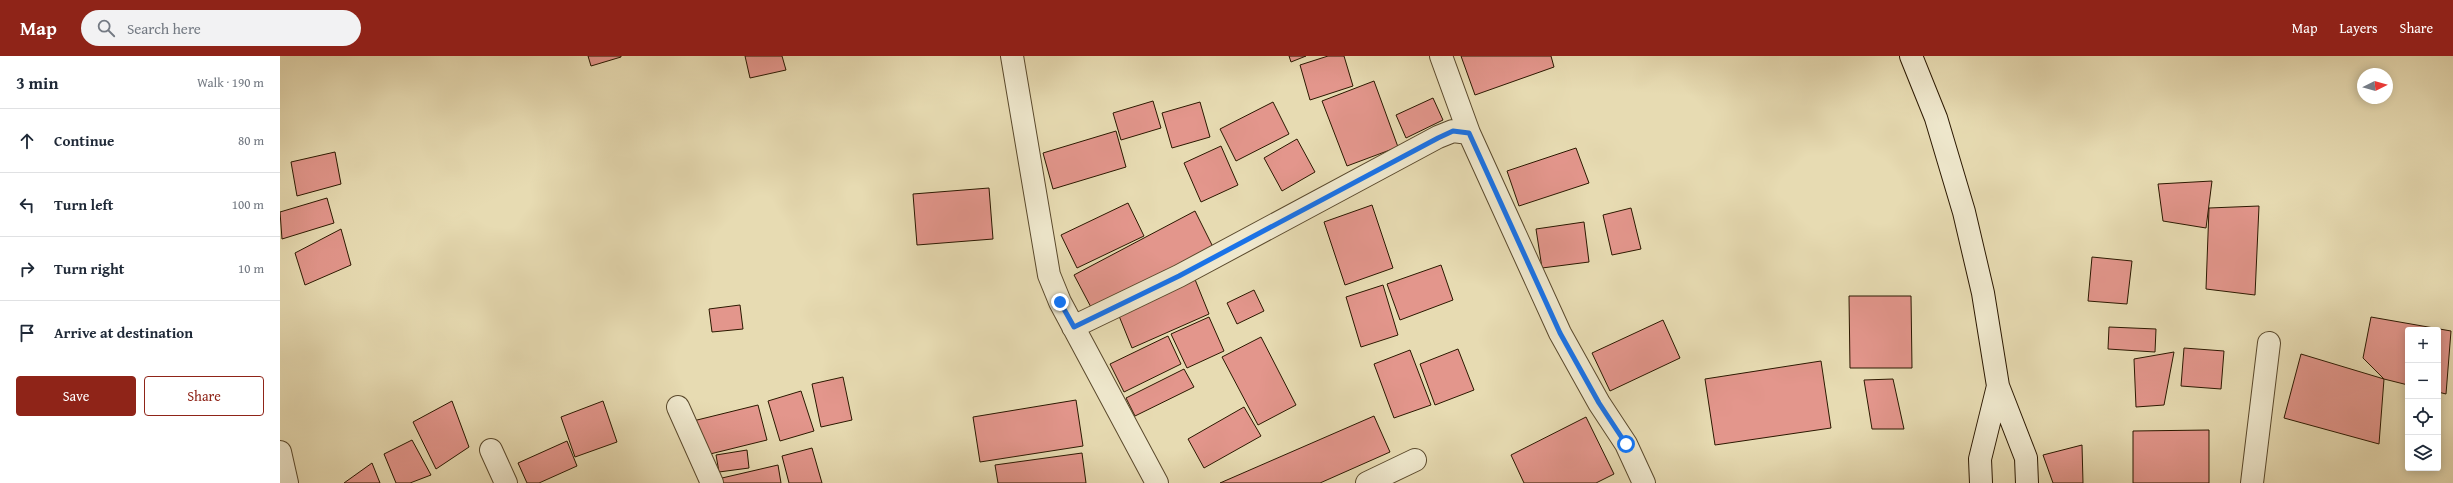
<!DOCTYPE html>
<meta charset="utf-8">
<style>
body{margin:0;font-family:"Gentium Book Plus",serif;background:#f2f2f3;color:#1f2937}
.controls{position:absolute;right:12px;bottom:12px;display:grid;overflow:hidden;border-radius:4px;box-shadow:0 2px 10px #0003}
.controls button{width:36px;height:36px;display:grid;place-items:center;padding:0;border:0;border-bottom:1px solid #e0e1e3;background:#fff;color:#1f2937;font:20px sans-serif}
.compass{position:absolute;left:2077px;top:12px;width:36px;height:36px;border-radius:50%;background:#fff;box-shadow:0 2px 10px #0003;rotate:85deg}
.stop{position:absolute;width:12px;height:12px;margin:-9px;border:3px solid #1a73e8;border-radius:50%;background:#fff}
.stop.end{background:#1a73e8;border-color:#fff;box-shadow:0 1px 4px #0008}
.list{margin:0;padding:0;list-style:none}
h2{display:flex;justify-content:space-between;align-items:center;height:52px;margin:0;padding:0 16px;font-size:17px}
h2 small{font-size:13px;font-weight:400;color:#747a83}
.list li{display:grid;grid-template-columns:26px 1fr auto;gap:12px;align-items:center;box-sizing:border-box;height:64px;padding:0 16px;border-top:1px solid #e0e1e3}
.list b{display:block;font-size:15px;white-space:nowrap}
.list em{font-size:13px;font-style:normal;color:#747a83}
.actions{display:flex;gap:8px;padding:12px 16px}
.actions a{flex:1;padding:9px 0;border:1px solid #8f2418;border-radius:4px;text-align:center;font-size:14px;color:#8f2418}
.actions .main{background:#8f2418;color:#fff}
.icon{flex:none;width:22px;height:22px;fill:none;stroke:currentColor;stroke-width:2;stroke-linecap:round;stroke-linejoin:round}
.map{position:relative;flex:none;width:2173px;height:427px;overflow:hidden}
header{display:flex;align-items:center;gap:24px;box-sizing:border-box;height:56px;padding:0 20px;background:#8f2418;color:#fff}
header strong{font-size:19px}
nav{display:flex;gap:22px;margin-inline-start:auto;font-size:14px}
.search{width:280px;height:36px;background:#f2f2f3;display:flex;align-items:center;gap:10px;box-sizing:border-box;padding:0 14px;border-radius:22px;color:#747a83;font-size:15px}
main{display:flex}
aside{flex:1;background:#fff}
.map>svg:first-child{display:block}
</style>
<header>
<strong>Map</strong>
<div class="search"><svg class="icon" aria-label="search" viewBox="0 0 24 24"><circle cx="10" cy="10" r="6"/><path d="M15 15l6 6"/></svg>Search here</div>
<nav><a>Map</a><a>Layers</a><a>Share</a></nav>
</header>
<main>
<aside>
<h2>3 min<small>Walk · 190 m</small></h2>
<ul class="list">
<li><svg class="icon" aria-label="ahead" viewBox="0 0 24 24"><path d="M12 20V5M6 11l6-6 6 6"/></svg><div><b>Continue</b></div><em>80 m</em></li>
<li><svg class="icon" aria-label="left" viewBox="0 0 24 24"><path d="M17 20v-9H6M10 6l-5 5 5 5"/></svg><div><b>Turn left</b></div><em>100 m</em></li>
<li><svg class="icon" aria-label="right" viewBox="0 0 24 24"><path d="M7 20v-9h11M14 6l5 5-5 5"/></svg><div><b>Turn right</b></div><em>10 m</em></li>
<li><svg class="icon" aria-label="arrive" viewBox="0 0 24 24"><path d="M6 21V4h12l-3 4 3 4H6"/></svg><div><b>Arrive at destination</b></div></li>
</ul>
<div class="actions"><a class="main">Save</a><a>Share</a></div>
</aside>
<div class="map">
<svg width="2173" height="427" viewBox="0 0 2173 427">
<rect width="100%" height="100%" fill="#e7dbb2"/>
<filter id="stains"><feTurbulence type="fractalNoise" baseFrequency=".005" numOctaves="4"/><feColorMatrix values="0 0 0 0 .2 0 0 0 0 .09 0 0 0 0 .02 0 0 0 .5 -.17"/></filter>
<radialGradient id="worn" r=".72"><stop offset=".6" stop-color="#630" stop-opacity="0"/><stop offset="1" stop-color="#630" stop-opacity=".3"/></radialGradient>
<!-- building -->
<path fill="#e3968c" stroke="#2b1800" d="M 308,0 L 341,0 L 341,1 L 311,10 Z
M 465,0 L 502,0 L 506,14 L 470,22 Z
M 1009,0 L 1026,0 L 1011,6 Z
M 1048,0 L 1064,0 L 1073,30 L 1030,44 L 1020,9 Z
M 1181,0 L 1271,0 L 1274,11 L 1195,39 Z
M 1094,25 L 1118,91 L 1067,110 L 1042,45 Z
M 1153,42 L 1163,64 L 1126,82 L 1116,59 Z
M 873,45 L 881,72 L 841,84 L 833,57 Z
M 920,46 L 930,81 L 892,92 L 882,57 Z
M 993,46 L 1009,78 L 956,105 L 940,73 Z
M 836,75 L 846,111 L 773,133 L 763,97 Z
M 1017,83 L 1035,116 L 1002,135 L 984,102 Z
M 941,90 L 958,129 L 921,146 L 904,107 Z
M 1296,92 L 1309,127 L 1239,150 L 1227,115 Z
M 55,96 L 61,128 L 17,140 L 11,106 Z
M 1932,125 L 1926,172 L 1883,165 L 1878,128 Z
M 709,132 L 713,183 L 637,189 L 633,138 Z
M 47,142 L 54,167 L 2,183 L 0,156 Z
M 848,147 L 864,180 L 797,212 L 781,179 Z
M 1092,149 L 1113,212 L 1065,229 L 1044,166 Z
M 1979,150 L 1975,239 L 1926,233 L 1929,152 Z
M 1351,152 L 1361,193 L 1332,199 L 1323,159 Z
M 915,155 L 933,191 L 813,255 L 794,219 Z
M 1304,166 L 1309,206 L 1262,212 L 1256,173 Z
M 61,173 L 71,209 L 25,229 L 15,197 Z
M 1812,201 L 1852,205 L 1847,248 L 1808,245 Z
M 1161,209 L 1173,244 L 1120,264 L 1107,228 Z
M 914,221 L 929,258 L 852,292 L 837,255 Z
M 1103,229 L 1118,279 L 1081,291 L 1066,241 Z
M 974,234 L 984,255 L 957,268 L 947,247 Z
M 1569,240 L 1631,240 L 1632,312 L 1570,312 Z
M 460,249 L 463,273 L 432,276 L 429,253 Z
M 929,261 L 944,295 L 907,312 L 891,278 Z
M 2091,261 L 2171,275 L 2166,338 L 2158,336 L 2158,274 L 2128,274 L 2128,329 L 2104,323 L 2083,302 Z
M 1383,264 L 1400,302 L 1330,335 L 1312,297 Z
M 1829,271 L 1876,273 L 1875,296 L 1828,293 Z
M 888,280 L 901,308 L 844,336 L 830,308 Z
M 981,281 L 1016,349 L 978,369 L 942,301 Z
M 1904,292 L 1944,295 L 1941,333 L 1901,330 Z
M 1178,293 L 1194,334 L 1155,349 L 1140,308 Z
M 1130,294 L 1151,349 L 1114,362 L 1094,308 Z
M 1894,296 L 1884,349 L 1856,351 L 1854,303 Z
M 2021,298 L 2104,323 L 2099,388 L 2004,362 Z
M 1541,305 L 1551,372 L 1435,389 L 1425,323 Z
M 904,313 L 914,331 L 855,360 L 846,342 Z
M 563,321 L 572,364 L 541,371 L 532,328 Z
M 1613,323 L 1624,373 L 1592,373 L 1584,324 Z
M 521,335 L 534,375 L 500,385 L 488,345 Z
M 796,344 L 803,390 L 700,406 L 693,361 Z
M 172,345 L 189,391 L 156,413 L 133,366 Z
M 323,345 L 337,386 L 295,401 L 281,361 Z
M 478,349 L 487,384 L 422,400 L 413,365 Z
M 964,351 L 981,380 L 924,412 L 908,383 Z
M 1094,360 L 1110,396 L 1040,427 L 940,427 Z
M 1306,361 L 1334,418 L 1316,427 L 1244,427 L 1231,399 Z
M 1929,374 L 1929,427 L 1853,427 L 1853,375 Z
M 132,384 L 151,419 L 130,427 L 116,427 L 104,398 Z
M 287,385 L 297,410 L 259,427 L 247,427 L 238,407 Z
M 1802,389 L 1803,427 L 1773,427 L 1763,399 Z
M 532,392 L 542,427 L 509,427 L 502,400 Z
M 467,394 L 469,412 L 439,416 L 436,399 Z
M 802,397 L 806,427 L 718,427 L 715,409 Z
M 92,407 L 100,427 L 64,427 Z
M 498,409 L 501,427 L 443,427 L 442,422 Z"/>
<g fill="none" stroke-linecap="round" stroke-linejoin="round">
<!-- minor casing -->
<g stroke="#5a492c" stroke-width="24">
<path id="minor" d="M 732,0 L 769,219 L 780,246 L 877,427
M 1161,0 L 1189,77 L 1280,277 L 1319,347 L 1346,388 L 1364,427
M 793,271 L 899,220 L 1158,81 L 1173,75 L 1189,77
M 398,351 L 432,427
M 211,394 L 226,427
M 0,396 L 7,427
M 1087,427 L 1135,404
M 1972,427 L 1989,287"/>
</g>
<!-- secondary casing -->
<g stroke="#2b1800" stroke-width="24">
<path id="secondary" d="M 1631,0 L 1656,62 L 1684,156 L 1703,237 L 1718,330 L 1746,402 L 1747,427
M 1701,427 L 1700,403 L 1718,330"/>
</g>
<!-- minor -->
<use href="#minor" stroke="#efe8cd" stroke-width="22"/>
<!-- secondary -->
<use href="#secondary" stroke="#efe8cd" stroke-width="22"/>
</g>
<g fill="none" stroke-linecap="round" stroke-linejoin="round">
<!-- route -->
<path stroke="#1a73e8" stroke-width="5" d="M 780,246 L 794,271 L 899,220 L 1158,82 L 1173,75 L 1189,77 L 1280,277 L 1319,347 L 1346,388"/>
</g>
<rect width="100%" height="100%" filter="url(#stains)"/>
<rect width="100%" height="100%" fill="url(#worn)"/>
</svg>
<div class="controls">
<button>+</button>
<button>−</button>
<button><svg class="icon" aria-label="locate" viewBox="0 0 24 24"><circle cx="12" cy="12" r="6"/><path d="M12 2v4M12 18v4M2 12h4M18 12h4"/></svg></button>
<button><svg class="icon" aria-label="layers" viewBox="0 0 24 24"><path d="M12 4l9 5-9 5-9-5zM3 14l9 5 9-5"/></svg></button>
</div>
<svg class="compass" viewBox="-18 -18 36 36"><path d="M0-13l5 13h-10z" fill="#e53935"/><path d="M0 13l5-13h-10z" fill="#747a83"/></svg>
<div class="stop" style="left:1346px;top:388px"></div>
<div class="stop end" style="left:780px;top:246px"></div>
</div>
</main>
